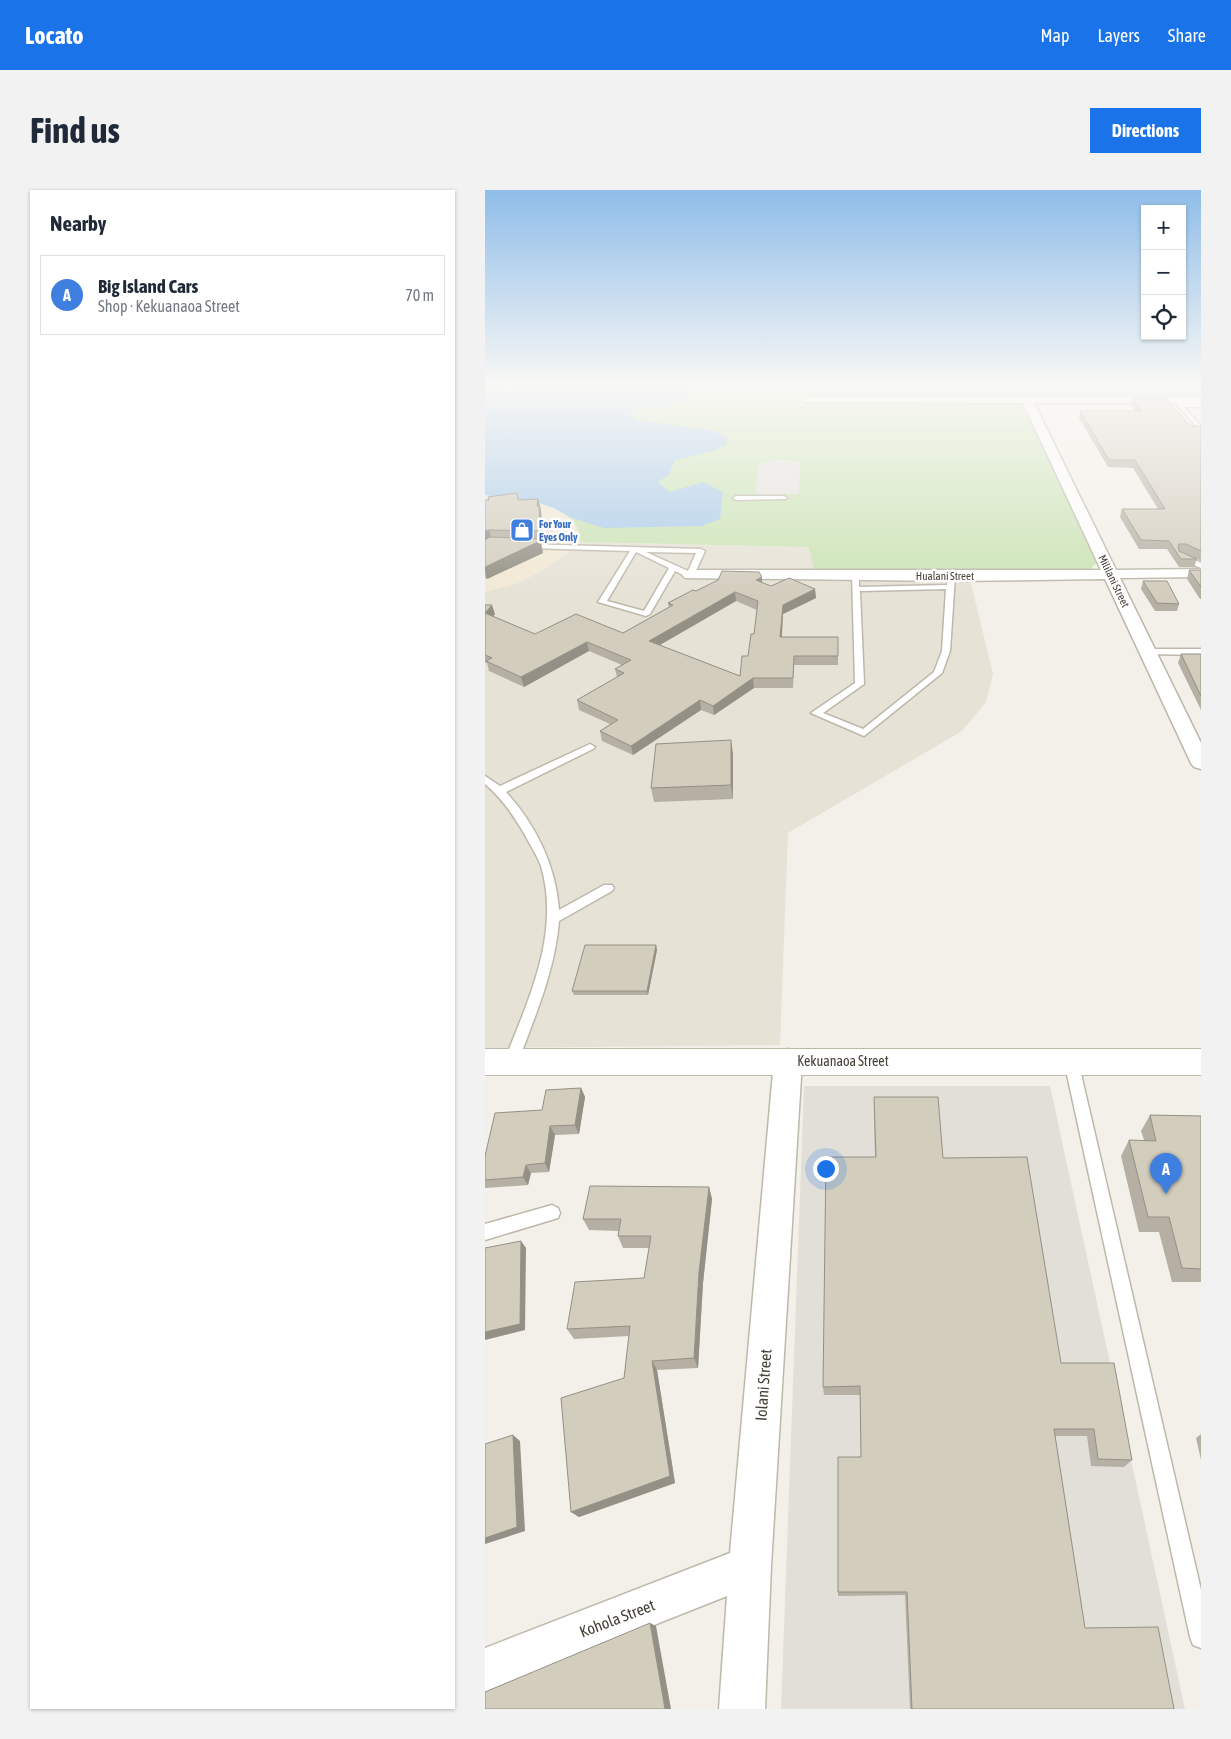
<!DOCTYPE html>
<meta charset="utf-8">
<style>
body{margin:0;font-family:"Asap Condensed",sans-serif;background:#f2f2f3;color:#1f2937}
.controls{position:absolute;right:15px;top:15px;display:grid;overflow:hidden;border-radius:0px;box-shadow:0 1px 4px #0004}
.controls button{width:45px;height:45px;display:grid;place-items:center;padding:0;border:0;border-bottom:1px solid #e0e1e3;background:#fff;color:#1f2937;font:25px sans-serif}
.you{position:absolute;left:340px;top:978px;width:18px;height:18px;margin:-12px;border:4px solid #fff;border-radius:50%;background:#1a73e8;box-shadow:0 0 0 8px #1a73e833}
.badge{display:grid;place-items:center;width:32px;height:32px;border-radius:50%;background:#1a73e8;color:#fff;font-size:16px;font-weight:700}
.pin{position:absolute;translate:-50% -41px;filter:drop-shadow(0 1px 2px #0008)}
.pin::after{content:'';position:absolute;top:26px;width:18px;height:15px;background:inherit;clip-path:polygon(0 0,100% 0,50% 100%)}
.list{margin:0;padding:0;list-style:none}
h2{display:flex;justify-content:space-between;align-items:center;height:65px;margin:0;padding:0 20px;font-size:21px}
h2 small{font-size:16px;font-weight:400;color:#747a83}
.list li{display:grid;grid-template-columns:32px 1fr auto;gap:15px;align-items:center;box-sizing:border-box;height:80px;margin:0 10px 10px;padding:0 10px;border:1px solid #e0e1e3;border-radius:0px}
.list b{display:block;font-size:19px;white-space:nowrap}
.list p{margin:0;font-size:16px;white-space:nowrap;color:#747a83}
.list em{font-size:16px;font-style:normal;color:#747a83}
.icon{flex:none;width:28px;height:28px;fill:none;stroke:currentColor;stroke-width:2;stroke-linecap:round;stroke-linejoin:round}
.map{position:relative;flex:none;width:716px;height:1519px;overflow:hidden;border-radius:0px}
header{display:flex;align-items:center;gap:30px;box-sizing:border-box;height:70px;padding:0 25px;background:#1a73e8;color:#fff}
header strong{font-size:24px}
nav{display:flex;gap:28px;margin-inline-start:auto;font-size:18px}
.intro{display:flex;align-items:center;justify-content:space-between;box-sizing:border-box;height:120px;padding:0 30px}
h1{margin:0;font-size:35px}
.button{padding:12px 22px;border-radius:0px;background:#1a73e8;color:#fff;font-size:18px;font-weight:700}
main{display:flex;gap:30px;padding:0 30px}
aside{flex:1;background:#fff;border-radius:0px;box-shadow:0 1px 4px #0004}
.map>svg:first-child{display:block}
</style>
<header>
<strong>Locato</strong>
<nav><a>Map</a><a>Layers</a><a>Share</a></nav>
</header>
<div class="intro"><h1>Find us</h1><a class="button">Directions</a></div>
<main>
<aside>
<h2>Nearby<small></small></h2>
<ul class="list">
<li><span class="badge" style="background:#3f7fe0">A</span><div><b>Big Island Cars</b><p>Shop · Kekuanaoa Street</p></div><em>70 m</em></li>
</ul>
</aside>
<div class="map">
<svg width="716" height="1519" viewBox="0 0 716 1519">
<rect width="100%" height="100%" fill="#f2f0e8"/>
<!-- residential -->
<path fill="#e6e2d6" d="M 95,352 L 325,357 L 329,379 L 483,381 L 508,484 L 501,512 L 477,541 L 303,643 L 295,855 L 0,858 L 0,402 L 33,393 L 54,382 L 76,368 Z"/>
<!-- commercial -->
<path fill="#f2e8d5" d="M 0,305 L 47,311 L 69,318 L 84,327 L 93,339 L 95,352 L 76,368 L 54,382 L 33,393 L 0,402 Z"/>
<!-- industrial -->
<path fill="#e2dfd9" d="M 319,896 L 565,896 L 700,1519 L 296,1519 Z"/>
<!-- green -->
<path fill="#cae3b4" d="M 0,194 L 716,194 L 716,206 L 533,208 L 614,371 L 603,381 L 329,379 L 324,357 L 95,352 C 94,348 95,343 93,340 C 84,310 25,308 0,305 Z"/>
<!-- parking -->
<path fill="#e4e2df" d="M 288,270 L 304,270 L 315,273 L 314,304 L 270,304 L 274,274 Z"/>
<!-- water -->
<path fill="#a9caea" d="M 0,194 L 208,194 L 206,203 L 197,210 L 177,218 L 154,218 L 145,224 L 153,230 L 229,241 L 242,247 L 241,255 L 228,261 L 190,270 L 184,285 L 173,292 L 185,302 L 218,292 L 238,302 L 235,329 L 216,336 L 119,338 L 84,327 L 69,318 L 47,311 L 0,305 Z"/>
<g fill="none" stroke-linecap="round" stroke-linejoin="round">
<!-- service casing -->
<g stroke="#bdb8ab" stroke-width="3">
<path id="service" d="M 689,209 L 693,209 L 697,213 L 716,213 L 716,217 L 699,217 L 716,236 L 716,241 L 693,216 Z
M 299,306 L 302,308 L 301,309 L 251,310 L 248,308 L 251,306 Z
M 39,354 L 216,359 L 220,361 L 208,387 L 202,387 L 190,381 L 165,424 L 161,426 L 113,412 L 145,361 L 42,358 L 38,356 ZM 151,362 L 184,378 L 159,421 L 122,411 ZM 161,362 L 211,363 L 203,381 Z
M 692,364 L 698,364 L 716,373 L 716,378 L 692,368 Z
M 367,384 L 374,386 L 374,397 L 462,395 L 463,384 L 470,386 L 465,461 L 457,483 L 379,546 L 326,523 L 370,493 ZM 461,399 L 457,461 L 449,482 L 378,539 L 338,523 L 379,494 L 375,401 Z
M 663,459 L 716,459 L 716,465 L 660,464 L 660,460 Z
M 105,554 L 110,557 L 108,559 L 21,602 C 51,635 71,676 74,720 L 119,695 L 127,695 L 129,698 L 127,701 L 74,731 C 70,781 50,826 33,872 L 31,876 L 26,878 L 21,876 L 19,872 C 43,810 76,744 56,676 C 52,665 45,655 40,645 C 29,626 17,608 0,594 L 0,586 L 15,596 Z
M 586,865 L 591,867 L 593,871 L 716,1400 L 716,1458 L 708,1455 L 705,1447 L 579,871 L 581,867 Z
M 67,1015 L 73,1018 L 75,1023 L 73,1028 L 0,1050 L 0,1034 Z"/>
</g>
<!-- minor casing -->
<g stroke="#bdb8ab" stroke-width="3">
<path id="minor" d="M 323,207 L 716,207 L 716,213 L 549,213 L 631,380 L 716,379 L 716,387 L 635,388 L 716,553 L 716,579 L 709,577 L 706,573 L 620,389 L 466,391 L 200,388 L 197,385 L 200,382 L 205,380 L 616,380 L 538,213 L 319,212 L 318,210 Z
M 303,859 L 313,863 L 317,871 L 286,1376 L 280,1519 L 234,1519 L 242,1406 L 0,1502 L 0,1458 L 245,1363 L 289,871 L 293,863 Z"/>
</g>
<!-- tertiary casing -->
<g stroke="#bdb8ab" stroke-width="2">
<path id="tertiary" d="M 0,859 L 716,859 L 716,885 L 0,885 Z"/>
</g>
<!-- service -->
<use href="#service" fill="#fff" fill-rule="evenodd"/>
<!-- minor -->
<use href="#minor" fill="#fff" fill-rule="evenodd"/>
<!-- tertiary -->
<use href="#tertiary" fill="#fff" fill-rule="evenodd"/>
</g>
<!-- wall -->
<path fill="#b5b0a3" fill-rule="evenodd" d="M 647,208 L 705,236 L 716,236 L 716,371 L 712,369 L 709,377 L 694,377 L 682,359 L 654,359 L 635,327 L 637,319 L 673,319 L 648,278 L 623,277 L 594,228 L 595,221 L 650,221 L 646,215 Z
M 53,309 L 56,320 L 56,323 L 57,327 L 58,353 L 56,353 L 58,363 L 2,389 L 0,388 L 0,310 L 34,310 Z
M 704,380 L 716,380 L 716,409 L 715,409 L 702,389 Z
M 277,387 L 277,393 L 286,396 L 330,399 L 331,408 L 298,424 L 297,447 L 353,447 L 353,475 L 309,475 L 308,498 L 269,498 L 229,525 L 216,520 L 148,565 L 117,551 L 115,541 L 125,534 L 94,520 L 92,510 L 132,487 L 130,479 L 137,475 L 104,461 L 39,497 L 4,481 L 2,473 L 0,473 L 0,415 L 10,424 L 8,426 L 50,444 L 138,443 L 184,418 L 183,413 L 211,401 ZM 251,411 L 272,420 L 269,444 L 263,466 L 255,486 L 175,455 Z
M 658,391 L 694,414 L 692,421 L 670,421 L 656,399 Z
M 696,464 L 716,464 L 716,520 L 693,473 Z
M 248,564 L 248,609 L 169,612 L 166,598 Z
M 171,755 L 172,760 L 163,805 L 89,805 L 87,801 Z
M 96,898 L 100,907 L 94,944 L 70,945 L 64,982 L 46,983 L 43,995 L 0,998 L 0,966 L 57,920 Z
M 389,907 L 458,968 L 576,1173 L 647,1270 L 639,1277 L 606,1276 L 602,1246 L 570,1246 L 600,1438 L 689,1519 L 425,1519 L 420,1405 L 353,1406 L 353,1267 L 376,1267 L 375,1205 L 339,1205 L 338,1197 L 390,967 L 389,920 Z
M 665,925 L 716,926 L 716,1092 L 687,1092 L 674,1042 L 654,1042 L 636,966 L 644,950 L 659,950 L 656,941 Z
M 224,997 L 227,1009 L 218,1093 L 213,1178 L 172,1180 L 190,1293 L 94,1327 L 86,1322 L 139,1188 L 144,1146 L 89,1149 L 82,1139 L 159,1088 L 164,1058 L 138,1058 L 133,1046 L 134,1041 L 104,1040 L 98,1029 Z
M 716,1244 L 716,1270 L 711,1248 Z"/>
<!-- shaded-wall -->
<path fill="#949085" d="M 53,309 L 56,320 L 58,353 L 55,341 L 52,316 Z
M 4,340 L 7,351 L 0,354 L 0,341 Z
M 55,349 L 58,363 L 2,389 L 0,381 L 0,377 Z
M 277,387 L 277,395 L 271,390 Z
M 330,399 L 331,408 L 298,424 L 296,457 L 295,447 L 298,415 Z
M 250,402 L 251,411 L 166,460 L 164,451 Z
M 7,415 L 10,424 L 3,432 L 0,423 Z
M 102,452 L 104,461 L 39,497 L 36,487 Z
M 268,488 L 269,498 L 229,525 L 228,516 Z
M 215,510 L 216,520 L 148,565 L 146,556 Z
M 246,550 L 248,564 L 248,609 L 246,595 Z
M 171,755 L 172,760 L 163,805 L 162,801 Z
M 96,898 L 100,907 L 94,944 L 90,935 Z
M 65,936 L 70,945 L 64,982 L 60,973 Z
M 41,975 L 46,983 L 43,995 L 38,987 Z
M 224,997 L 227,1009 L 218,1093 L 213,1178 L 209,1168 L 214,1082 Z
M 36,1051 L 41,1058 L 40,1140 L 0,1150 L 0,1142 Z
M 167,1171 L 172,1180 L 190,1293 L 94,1327 L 86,1322 Z
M 28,1245 L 35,1251 L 40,1341 L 0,1354 L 0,1348 Z
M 165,1433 L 171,1436 L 186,1519 L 180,1519 Z"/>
<!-- building -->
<path fill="#d3cdbe" stroke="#949085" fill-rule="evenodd" d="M 647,208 L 681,208 L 705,236 L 716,236 L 716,361 L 701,354 L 694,354 L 693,355 L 694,361 L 712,369 L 696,369 L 684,351 L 656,350 L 637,319 L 680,319 L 650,270 L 624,270 L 595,221 L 657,221 Z
M 32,303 L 33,310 L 53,309 L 52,316 L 54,316 L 55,341 L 4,340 L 0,341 L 0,310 L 4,310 L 3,307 Z
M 5,347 L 55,349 L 55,351 L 0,377 L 0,350 Z
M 704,380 L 716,380 L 716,397 Z
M 237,381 L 274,382 L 277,387 L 271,390 L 286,396 L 304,388 L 330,399 L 298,415 L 295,447 L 353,447 L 353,466 L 309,466 L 308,488 L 268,488 L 228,516 L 215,510 L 146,556 L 115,541 L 133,530 L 92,510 L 139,483 L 130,479 L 146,470 L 102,452 L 36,487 L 1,471 L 7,468 L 0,465 L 0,415 L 7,415 L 0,423 L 50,444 L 91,424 L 138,443 L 188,415 L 183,413 L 208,400 L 211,401 L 233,390 ZM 250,402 L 273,411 L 269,444 L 266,444 L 263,466 L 257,466 L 255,486 L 164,451 Z
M 658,391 L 682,391 L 694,414 L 672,413 Z
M 696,464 L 716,464 L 716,506 Z
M 246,550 L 246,595 L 166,598 L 171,554 Z
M 100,755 L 171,755 L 162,801 L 87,801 Z
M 96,898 L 90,935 L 65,936 L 60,973 L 41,975 L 38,987 L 0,990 L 0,966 L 10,923 L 57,920 L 61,900 Z
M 389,907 L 453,907 L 458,968 L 542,967 L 576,1173 L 629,1173 L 647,1270 L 613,1269 L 609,1239 L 569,1239 L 600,1438 L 673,1437 L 689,1519 L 427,1519 L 422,1402 L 353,1402 L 353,1267 L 376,1267 L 375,1196 L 338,1197 L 341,967 L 391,967 Z
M 665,925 L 716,926 L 716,1079 L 697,1078 L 684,1027 L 663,1027 L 644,950 L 671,951 Z
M 105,996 L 224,997 L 214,1082 L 209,1168 L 167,1171 L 185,1286 L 86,1322 L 76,1208 L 139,1188 L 145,1136 L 82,1139 L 90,1092 L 159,1088 L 166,1046 L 133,1046 L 136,1029 L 98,1029 Z
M 36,1051 L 35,1134 L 0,1142 L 0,1058 Z
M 28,1245 L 32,1337 L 0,1348 L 0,1254 Z
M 165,1433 L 180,1519 L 0,1519 L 0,1502 Z"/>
<!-- sky -->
<linearGradient id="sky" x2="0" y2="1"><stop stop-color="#8fbde9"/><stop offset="0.48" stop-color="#f9f8f5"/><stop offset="1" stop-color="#f9f8f5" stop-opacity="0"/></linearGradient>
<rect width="716" height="407" fill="url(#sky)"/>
<!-- icons -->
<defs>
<g id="shop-square" transform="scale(1.25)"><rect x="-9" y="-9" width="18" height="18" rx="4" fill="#3f7fe0" stroke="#fff"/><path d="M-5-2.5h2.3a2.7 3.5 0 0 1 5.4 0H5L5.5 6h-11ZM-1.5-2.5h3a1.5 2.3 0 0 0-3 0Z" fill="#fff"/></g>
</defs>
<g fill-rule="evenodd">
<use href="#shop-square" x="37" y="340"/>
</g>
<g text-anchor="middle" stroke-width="5" stroke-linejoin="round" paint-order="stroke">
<!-- far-shop labels -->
<g font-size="11" font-weight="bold" fill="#366cbe" stroke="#fff" text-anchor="start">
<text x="54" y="338">For Your<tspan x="54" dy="13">Eyes Only</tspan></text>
</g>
<!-- far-street labels -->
<g font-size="11" fill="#454137" stroke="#fff">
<text x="460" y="390">Hualani Street</text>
<text transform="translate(629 391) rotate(64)" y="4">Mililani Street</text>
</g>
<!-- street labels -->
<g font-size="14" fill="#454137" stroke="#fff">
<text x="358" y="876">Kekuanaoa Street</text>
</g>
<!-- near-street labels -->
<g font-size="16" fill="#454137" stroke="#fff">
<text transform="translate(278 1195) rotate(-86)" y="6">Iolani Street</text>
<text transform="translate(132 1428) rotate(-21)" y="6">Kohola Street</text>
</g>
</g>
</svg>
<div class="controls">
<button>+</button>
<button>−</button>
<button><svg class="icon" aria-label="locate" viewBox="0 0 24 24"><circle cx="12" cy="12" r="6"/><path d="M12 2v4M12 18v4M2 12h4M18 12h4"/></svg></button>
</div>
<div class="you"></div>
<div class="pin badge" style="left:681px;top:1004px;background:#3f7fe0">A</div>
</div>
</main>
